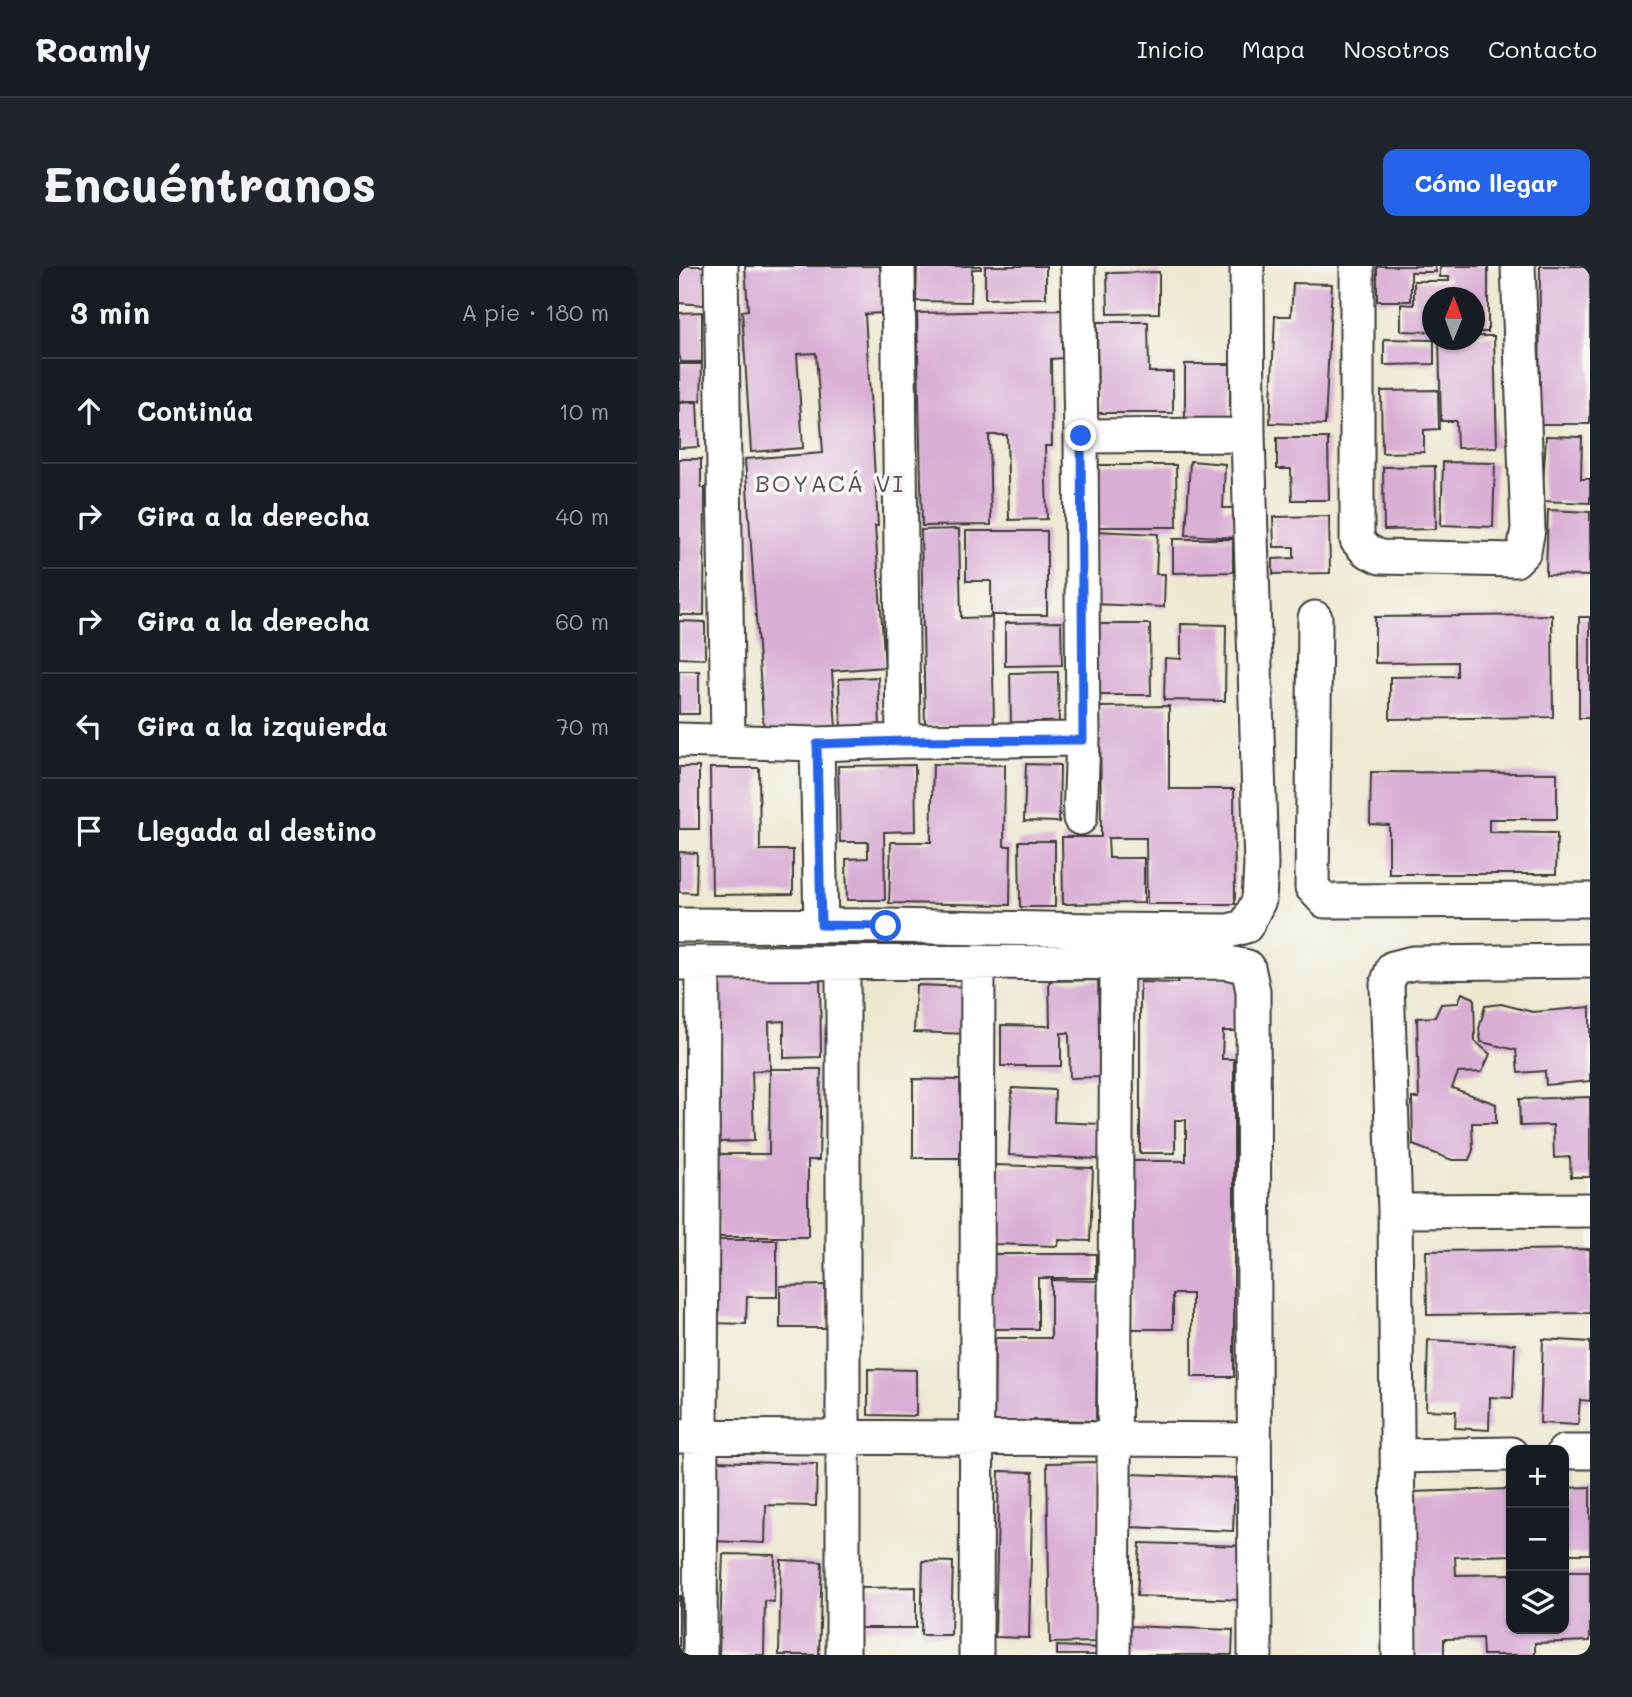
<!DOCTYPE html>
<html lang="es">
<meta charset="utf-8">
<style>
body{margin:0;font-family:Mali,sans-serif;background:#20242c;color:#f1f3f6}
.controls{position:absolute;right:21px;bottom:21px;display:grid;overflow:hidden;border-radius:14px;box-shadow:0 2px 5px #0004}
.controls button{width:63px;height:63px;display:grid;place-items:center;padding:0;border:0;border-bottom:2px solid #363941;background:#171b24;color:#f1f3f6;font:35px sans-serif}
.compass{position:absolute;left:743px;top:21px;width:63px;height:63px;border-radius:50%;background:#171b24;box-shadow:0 2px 5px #0004;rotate:1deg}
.stop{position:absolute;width:21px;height:21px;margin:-16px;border:5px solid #2563eb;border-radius:50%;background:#fff}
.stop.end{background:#2563eb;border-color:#fff;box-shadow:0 2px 7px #0008}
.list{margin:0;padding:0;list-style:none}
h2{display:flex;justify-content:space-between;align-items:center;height:91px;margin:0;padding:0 28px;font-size:30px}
h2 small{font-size:23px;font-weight:400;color:#9ea1a6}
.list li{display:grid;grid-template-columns:46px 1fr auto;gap:21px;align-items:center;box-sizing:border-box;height:105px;padding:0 28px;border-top:2px solid #363941}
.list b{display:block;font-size:26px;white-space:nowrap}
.list em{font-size:23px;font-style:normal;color:#9ea1a6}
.icon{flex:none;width:38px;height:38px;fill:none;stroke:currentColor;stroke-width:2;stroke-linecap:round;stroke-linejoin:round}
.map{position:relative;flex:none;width:911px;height:1389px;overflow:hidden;border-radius:14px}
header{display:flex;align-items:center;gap:42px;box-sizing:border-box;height:98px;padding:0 35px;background:#171b24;border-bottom:2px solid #363941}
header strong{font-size:33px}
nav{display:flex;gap:38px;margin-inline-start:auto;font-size:24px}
.intro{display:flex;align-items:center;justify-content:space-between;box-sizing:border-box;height:168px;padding:0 42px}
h1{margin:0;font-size:49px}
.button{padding:18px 32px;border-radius:14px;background:#2563eb;color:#fff;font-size:24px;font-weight:700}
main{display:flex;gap:42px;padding:0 42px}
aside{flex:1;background:#171b24;border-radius:14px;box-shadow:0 2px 5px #0004}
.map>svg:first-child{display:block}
</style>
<header>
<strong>Roamly</strong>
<nav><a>Inicio</a><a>Mapa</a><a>Nosotros</a><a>Contacto</a></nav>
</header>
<div class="intro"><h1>Encuéntranos</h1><a class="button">Cómo llegar</a></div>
<main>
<aside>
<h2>3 min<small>A pie · 180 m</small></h2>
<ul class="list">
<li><svg class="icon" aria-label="ahead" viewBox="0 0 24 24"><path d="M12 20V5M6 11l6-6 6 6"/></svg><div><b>Continúa</b></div><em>10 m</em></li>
<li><svg class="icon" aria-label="right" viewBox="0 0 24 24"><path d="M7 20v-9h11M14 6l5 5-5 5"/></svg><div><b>Gira a la derecha</b></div><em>40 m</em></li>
<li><svg class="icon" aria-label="right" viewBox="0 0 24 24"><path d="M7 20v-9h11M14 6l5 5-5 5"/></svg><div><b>Gira a la derecha</b></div><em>60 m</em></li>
<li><svg class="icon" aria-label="left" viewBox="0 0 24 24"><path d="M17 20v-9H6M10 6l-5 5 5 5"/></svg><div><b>Gira a la izquierda</b></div><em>70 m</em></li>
<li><svg class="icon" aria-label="arrive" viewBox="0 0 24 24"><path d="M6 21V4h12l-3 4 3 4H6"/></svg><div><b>Llegada al destino</b></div></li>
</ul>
</aside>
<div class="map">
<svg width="911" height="1389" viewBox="0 0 911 1389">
<rect width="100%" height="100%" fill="#f6f6f2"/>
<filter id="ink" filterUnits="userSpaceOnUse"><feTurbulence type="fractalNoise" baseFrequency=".0143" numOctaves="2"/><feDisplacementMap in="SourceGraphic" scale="14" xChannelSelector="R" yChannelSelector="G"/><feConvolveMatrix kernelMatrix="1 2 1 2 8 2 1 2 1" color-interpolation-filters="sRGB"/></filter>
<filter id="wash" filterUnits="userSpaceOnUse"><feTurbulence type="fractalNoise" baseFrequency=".00686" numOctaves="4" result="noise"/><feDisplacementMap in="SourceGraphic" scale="28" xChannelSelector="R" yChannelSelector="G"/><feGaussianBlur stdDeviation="1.57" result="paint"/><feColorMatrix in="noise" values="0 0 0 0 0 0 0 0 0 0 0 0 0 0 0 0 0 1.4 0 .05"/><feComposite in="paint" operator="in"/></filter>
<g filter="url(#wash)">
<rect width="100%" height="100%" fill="#eee8d1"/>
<g id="blocks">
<!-- building -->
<path fill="#d9add4" d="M 0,0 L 27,0 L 25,39 L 0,37 Z
M 66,0 L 201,0 L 205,47 L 186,48 L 199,260 L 196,260 L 206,401 L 153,405 L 157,462 L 85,467 L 66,193 L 144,187 L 137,87 L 118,88 L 124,182 L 72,186 L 63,45 L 69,44 Z
M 238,0 L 302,0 L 302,3 L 293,3 L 292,36 L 237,35 Z
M 306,0 L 367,0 L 367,32 L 306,33 Z
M 698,0 L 756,0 L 757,6 L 732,6 L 732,35 L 698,35 Z
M 761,0 L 809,0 L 809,66 L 796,66 L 796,32 L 754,32 L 754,66 L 722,65 L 722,38 L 735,39 L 735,15 L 770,15 L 770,11 L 761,11 Z
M 861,0 L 911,0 L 911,158 L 860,158 Z
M 480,6 L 480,47 L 429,48 L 428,7 Z
M 614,17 L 653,18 L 646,159 L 591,157 L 596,50 L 612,50 Z
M 383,44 L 384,92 L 372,93 L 373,180 L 366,180 L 368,253 L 330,254 L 328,169 L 310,169 L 312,259 L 243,260 L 238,47 Z
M 23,46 L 23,96 L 2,96 L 0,88 L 0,47 Z
M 418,56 L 469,56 L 470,106 L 494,106 L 494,147 L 419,147 Z
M 796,70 L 815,70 L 818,181 L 778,182 L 777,155 L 762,155 L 760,74 L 796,74 Z
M 705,73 L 755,74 L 755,98 L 705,99 Z
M 0,98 L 23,98 L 22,135 L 0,135 Z
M 506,98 L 551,98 L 551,152 L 506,153 Z
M 759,124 L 760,163 L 745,164 L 745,186 L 703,187 L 702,125 Z
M 18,136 L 20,181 L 0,182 L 0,137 Z
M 867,170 L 903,171 L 902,213 L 911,213 L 911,237 L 863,235 Z
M 598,172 L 649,172 L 650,234 L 613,234 L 612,203 L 598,203 Z
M 0,193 L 22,193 L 22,222 L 26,222 L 25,349 L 0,349 Z
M 511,195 L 546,198 L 544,242 L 558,242 L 557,272 L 507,269 Z
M 764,196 L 816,197 L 814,261 L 762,259 Z
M 416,199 L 497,199 L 498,261 L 417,261 Z
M 756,200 L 757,263 L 705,264 L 704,201 Z
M 869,244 L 911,246 L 911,310 L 867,309 Z
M 650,250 L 651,307 L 594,308 L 594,293 L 615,292 L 615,281 L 595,281 L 594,251 Z
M 280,263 L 282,352 L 313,351 L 315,458 L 246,459 L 242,264 Z
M 287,265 L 368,265 L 368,349 L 312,349 L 312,315 L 287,315 Z
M 416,265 L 479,268 L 477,308 L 486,308 L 485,341 L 413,338 Z
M 494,273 L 554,273 L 554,306 L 494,307 Z
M 873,349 L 874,451 L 711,453 L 711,411 L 778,410 L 778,396 L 696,397 L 696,351 Z
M 900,351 L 911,351 L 911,452 L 900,452 Z
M 0,355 L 26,356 L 26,393 L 0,392 Z
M 382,356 L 383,399 L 326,400 L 326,357 Z
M 416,358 L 471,358 L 472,429 L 417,429 Z
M 502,358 L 547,359 L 546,435 L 485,434 L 486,392 L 502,393 Z
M 0,405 L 20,405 L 20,448 L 0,448 Z
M 379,406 L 380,461 L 332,461 L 331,407 Z
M 199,411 L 201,461 L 162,463 L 160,413 Z
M 490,440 L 490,523 L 555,523 L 556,638 L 468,638 L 467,572 L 429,572 L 430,592 L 465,592 L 465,637 L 384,638 L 383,571 L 422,571 L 421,441 Z
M 254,498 L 326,499 L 325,580 L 332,580 L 331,639 L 210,637 L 212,576 L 252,576 Z
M 347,498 L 381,499 L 380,556 L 345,555 Z
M 236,499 L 237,565 L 205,566 L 206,634 L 168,634 L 167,593 L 189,592 L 189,576 L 161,576 L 159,500 Z
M 0,501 L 20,501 L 20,563 L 0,563 Z
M 31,502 L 80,502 L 81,584 L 114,584 L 114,628 L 33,629 Z
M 692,506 L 878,507 L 878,553 L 810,553 L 810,566 L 878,567 L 877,608 L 710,608 L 710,559 L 691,558 Z
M 340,575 L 376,575 L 376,641 L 341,641 Z
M 0,586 L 18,587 L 17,627 L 0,626 Z
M 141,705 L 142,791 L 105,792 L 105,755 L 90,756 L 91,804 L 73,805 L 75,875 L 40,876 L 38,707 Z
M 499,712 L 562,712 L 562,765 L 544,765 L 543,793 L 555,793 L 555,1111 L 513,1111 L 513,1028 L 494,1028 L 494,1063 L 453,1063 L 453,895 L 507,895 L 507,854 L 496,854 L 496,887 L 461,887 L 461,716 L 499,717 Z
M 419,714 L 421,811 L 391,812 L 390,767 L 382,767 L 382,800 L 322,800 L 322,759 L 371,760 L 370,715 Z
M 237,719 L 292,721 L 290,768 L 235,766 Z
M 783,727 L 795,732 L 796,775 L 811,788 L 803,806 L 779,807 L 773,822 L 817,838 L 817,857 L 793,857 L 794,884 L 790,894 L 773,894 L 734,879 L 733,832 L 740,832 L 738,752 L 756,751 L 762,738 L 779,737 Z
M 822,738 L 854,746 L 911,741 L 911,815 L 867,819 L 866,805 L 839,807 L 837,784 L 802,776 L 800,763 L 806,740 Z
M 91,803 L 142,803 L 140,894 L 129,894 L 129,971 L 39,971 L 39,888 L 90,888 Z
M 234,813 L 282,814 L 282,892 L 234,892 Z
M 333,822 L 376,824 L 375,856 L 422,858 L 420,893 L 330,889 Z
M 911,831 L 911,911 L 892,911 L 891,891 L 875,892 L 874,859 L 841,860 L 840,833 Z
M 316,899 L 414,902 L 411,975 L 380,974 L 379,980 L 313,978 Z
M 34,974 L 98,974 L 98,1031 L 68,1031 L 67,1058 L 34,1057 Z
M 911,983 L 911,1047 L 748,1049 L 747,985 Z
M 313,988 L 417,988 L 417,1012 L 359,1012 L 359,1063 L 313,1063 Z
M 372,1014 L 419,1015 L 417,1155 L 351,1154 L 351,1158 L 315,1157 L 316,1072 L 372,1072 Z
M 146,1019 L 147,1062 L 101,1062 L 101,1020 Z
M 864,1073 L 911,1076 L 911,1135 L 901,1134 L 899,1159 L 861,1157 Z
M 749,1074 L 836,1078 L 834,1132 L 811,1131 L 810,1164 L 776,1162 L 777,1145 L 747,1144 Z
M 189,1103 L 237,1104 L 237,1150 L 189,1149 Z
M 35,1195 L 138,1198 L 137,1240 L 87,1239 L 86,1277 L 32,1275 Z
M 419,1196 L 422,1376 L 371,1377 L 368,1197 Z
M 320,1205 L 354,1206 L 350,1372 L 316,1371 Z
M 452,1208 L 556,1212 L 554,1265 L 450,1261 Z
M 911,1221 L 911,1288 L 885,1288 L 885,1222 Z
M 832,1223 L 832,1289 L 776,1291 L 777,1309 L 832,1308 L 832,1363 L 885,1363 L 885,1306 L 911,1306 L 911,1375 L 856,1377 L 856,1389 L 804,1389 L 803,1372 L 765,1373 L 765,1389 L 733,1389 L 730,1226 Z
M 461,1277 L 565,1280 L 563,1334 L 458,1330 Z
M 44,1288 L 96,1289 L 95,1336 L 86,1335 L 85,1389 L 40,1389 Z
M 102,1294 L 143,1296 L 140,1389 L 100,1389 Z
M 244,1295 L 274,1296 L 272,1369 L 242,1369 Z
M 237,1321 L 237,1362 L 181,1362 L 181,1322 Z
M 0,1330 L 2,1330 L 3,1389 L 0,1389 Z
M 449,1360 L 554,1364 L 553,1389 L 448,1389 Z
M 378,1380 L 419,1382 L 418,1389 L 378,1389 Z"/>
</g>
</g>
<g filter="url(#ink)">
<use href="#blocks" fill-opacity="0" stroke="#3c3b37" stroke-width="2"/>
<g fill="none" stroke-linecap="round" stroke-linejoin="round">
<!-- street casing -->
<g stroke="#3c3b37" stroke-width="37">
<path id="street" d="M 42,0 L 49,475
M 219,0 L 224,475
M 678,0 L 678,274 L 687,284 L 701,291 L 836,294 L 845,285 L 849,263 L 839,0
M 402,170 L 569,169
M 636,352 L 633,621 L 646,635 L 911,634
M 0,474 L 138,478 L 224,475 L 404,473 L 402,170 L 399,0
M 138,478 L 142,659
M 401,552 L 404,473
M 0,659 L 207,660 L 415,664 L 550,665 L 567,660 L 580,634 L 582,599 L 569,169 L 568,0
M 0,697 L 546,696 L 569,701 L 574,725 L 576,1389
M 164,697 L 164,1389
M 716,945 L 911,944
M 0,1170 L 575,1174
M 885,1186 L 911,1186
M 718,1190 L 832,1188
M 21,1389 L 24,697
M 297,1389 L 299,696
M 434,1389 L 438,696
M 720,1389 L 716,945 L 708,718 L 714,702 L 734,697 L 911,695"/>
</g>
<!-- street -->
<use href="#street" stroke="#fff" stroke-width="33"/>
</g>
</g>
<g fill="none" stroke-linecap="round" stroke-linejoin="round" filter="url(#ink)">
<!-- route -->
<path stroke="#2563eb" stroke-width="9" d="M 207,660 L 142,659 L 138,478 L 224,475 L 404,474 L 402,170"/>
</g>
<g text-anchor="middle" stroke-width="7" stroke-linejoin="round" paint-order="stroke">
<!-- quarter labels -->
<g font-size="24" letter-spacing="2" fill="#5e4f5c" stroke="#f6f6f2">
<text x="151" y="226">BOYACÁ VI</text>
</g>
</g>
</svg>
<div class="controls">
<button>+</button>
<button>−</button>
<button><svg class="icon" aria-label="layers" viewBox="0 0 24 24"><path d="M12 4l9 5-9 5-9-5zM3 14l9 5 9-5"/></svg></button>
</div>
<svg class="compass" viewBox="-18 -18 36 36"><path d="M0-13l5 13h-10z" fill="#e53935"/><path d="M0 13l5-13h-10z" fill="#9ea1a6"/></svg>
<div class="stop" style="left:207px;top:660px"></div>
<div class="stop end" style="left:402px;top:170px"></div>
</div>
</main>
